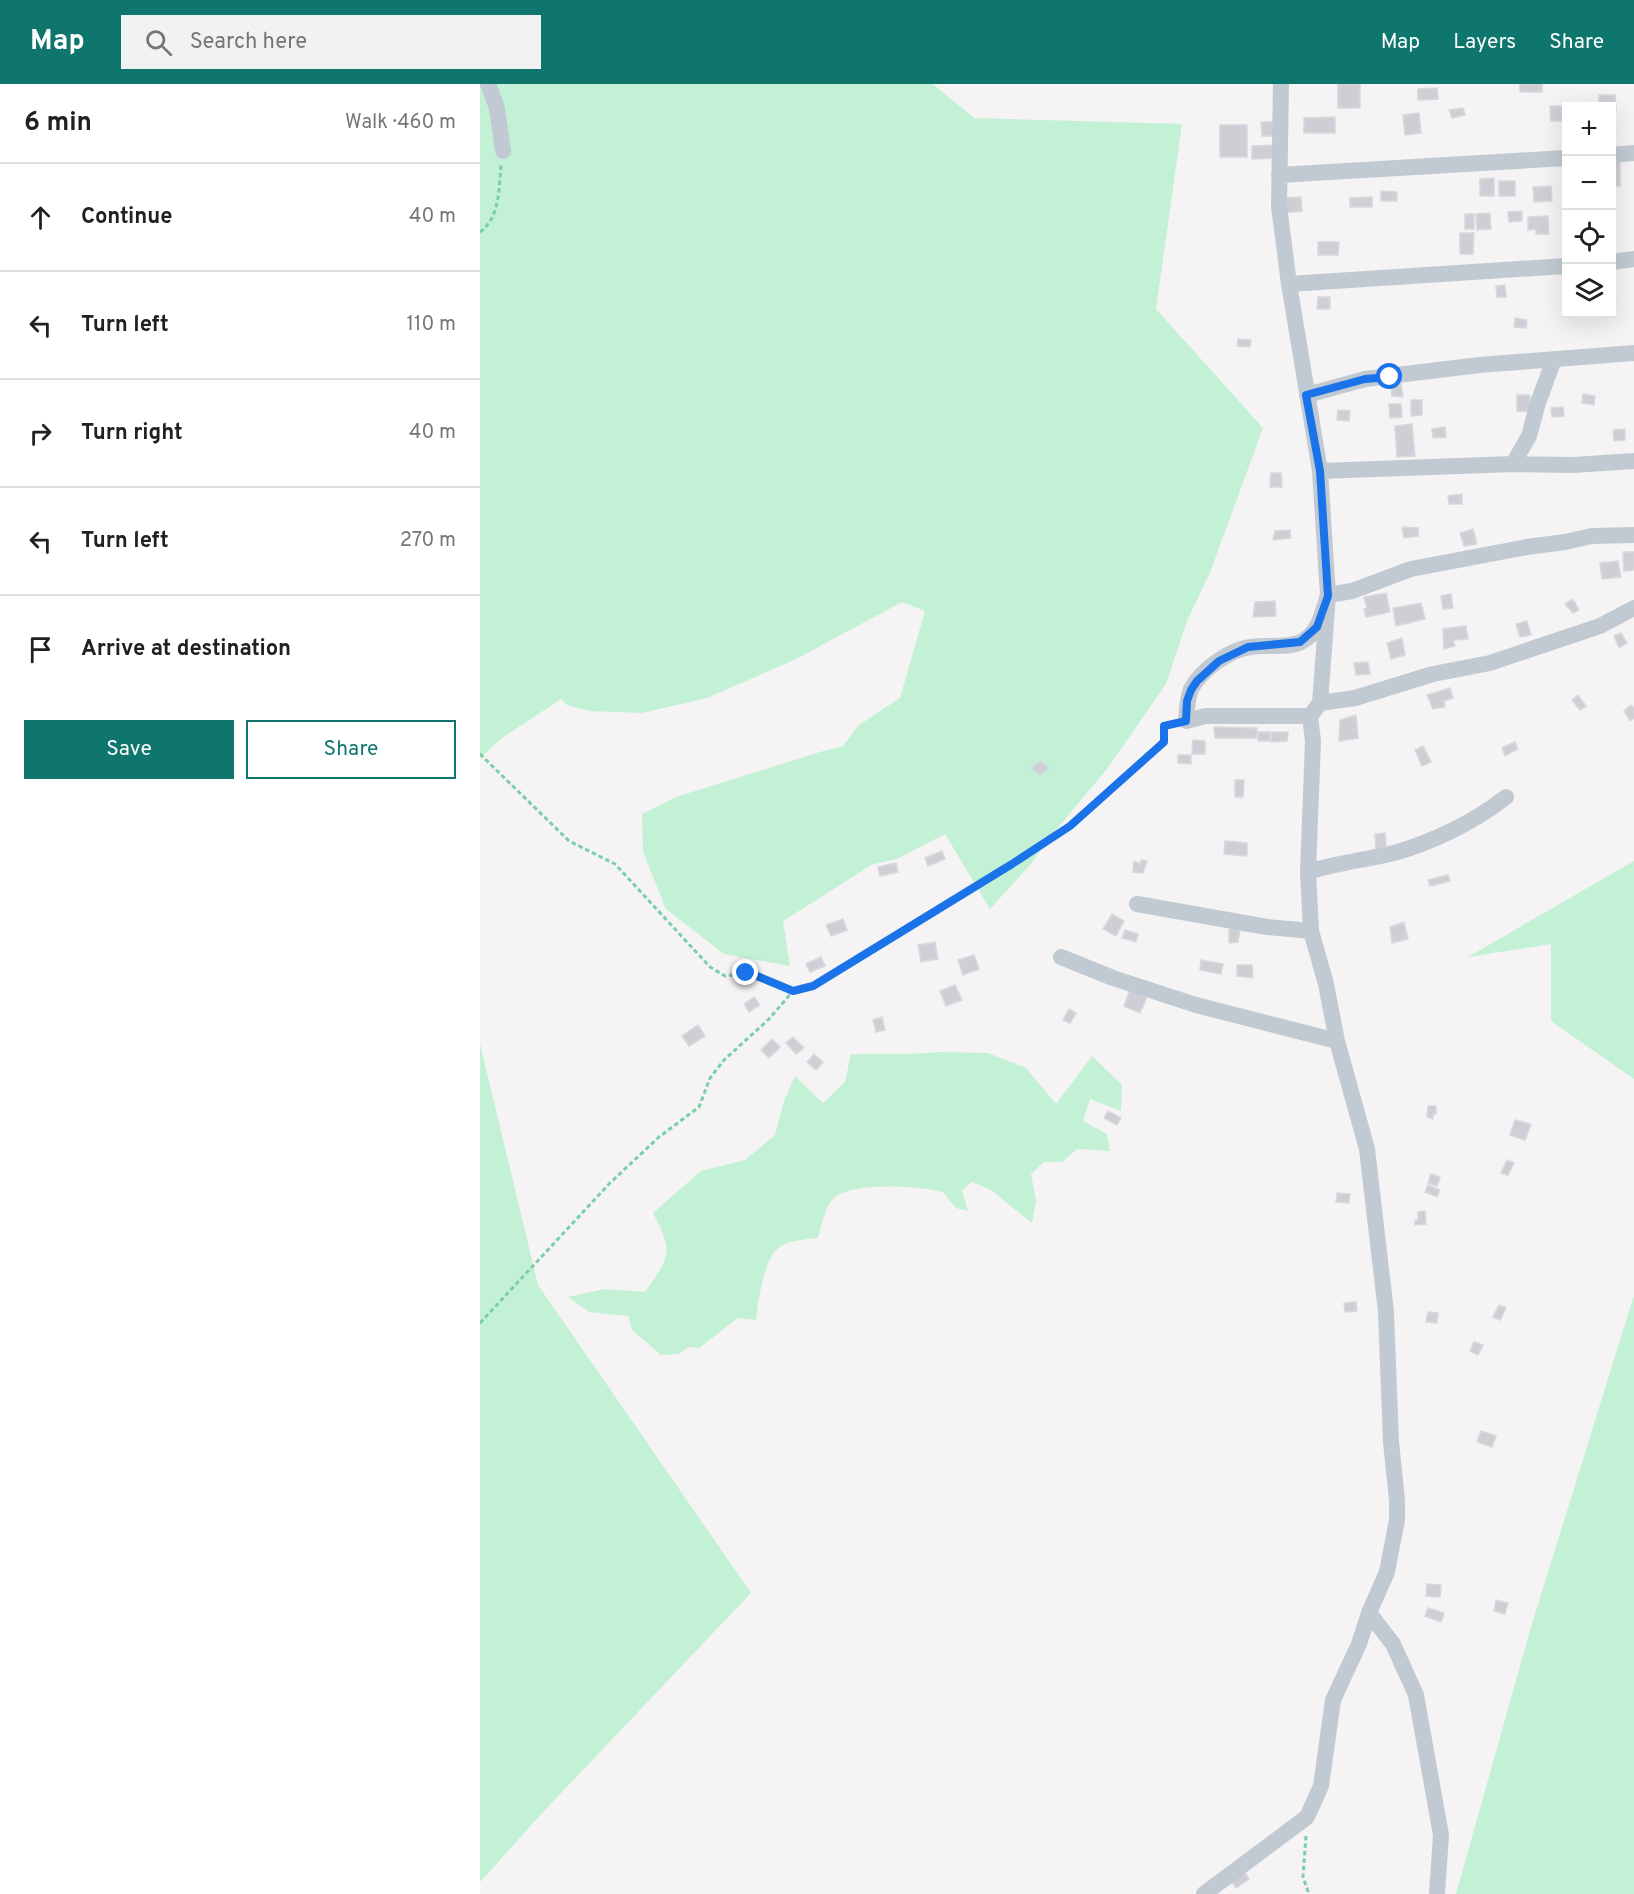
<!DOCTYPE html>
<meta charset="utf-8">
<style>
body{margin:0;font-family:Overpass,sans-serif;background:#f2f2f2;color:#202124}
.controls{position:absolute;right:18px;top:18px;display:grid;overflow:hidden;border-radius:0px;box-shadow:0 6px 24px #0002}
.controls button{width:54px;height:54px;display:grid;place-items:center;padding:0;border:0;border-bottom:2px solid #e0e0e0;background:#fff;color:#202124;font:30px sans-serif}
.stop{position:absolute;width:18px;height:18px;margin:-14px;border:4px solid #1a73e8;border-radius:50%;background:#fff}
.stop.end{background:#1a73e8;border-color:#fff;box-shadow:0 2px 6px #0008}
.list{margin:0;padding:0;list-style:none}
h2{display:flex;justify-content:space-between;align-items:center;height:78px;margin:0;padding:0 24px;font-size:26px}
h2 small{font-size:20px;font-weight:400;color:#757577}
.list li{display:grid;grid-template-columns:39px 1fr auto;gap:18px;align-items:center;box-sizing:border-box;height:108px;padding:0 24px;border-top:2px solid #e0e0e0}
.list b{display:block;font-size:22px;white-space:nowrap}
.list em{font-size:20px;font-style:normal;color:#757577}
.actions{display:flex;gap:12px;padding:18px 24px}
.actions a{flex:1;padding:14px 0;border:2px solid #0f766e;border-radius:0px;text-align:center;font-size:21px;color:#0f766e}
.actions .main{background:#0f766e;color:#fff}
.icon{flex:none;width:33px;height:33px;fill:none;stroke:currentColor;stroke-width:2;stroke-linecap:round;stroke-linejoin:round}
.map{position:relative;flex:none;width:1154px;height:1810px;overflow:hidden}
header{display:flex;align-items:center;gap:36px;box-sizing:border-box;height:84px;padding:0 30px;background:#0f766e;color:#fff}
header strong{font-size:28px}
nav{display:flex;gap:33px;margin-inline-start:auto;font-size:21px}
.search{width:420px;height:54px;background:#f2f2f2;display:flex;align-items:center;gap:15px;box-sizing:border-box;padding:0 21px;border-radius:0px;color:#757577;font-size:22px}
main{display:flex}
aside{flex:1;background:#fff}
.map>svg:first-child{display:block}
</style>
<header>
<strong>Map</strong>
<div class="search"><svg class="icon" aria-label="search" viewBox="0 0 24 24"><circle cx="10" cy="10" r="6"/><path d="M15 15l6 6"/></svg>Search here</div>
<nav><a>Map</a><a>Layers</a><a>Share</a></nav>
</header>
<main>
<aside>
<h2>6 min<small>Walk · 460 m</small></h2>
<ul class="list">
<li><svg class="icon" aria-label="ahead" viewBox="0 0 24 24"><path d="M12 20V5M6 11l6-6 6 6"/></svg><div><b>Continue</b></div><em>40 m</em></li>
<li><svg class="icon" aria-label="left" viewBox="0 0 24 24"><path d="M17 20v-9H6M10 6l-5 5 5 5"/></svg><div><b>Turn left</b></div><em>110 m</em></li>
<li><svg class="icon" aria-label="right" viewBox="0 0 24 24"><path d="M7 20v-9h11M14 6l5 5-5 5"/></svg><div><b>Turn right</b></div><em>40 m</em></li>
<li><svg class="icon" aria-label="left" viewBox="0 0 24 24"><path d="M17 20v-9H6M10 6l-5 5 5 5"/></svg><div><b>Turn left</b></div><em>270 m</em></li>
<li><svg class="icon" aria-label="arrive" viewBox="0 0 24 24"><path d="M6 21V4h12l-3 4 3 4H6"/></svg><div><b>Arrive at destination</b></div></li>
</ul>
<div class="actions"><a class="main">Save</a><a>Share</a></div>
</aside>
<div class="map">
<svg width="1154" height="1810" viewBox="0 0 1154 1810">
<rect width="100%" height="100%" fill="#f5f3f3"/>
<!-- green -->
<path fill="#c3f1d5" d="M 0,0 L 453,0 L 494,34 L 702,40 L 676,225 L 783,344 L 731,486 L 707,537 L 686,600 L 627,685 L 570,753 L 551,780 L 510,825 L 465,750 L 417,775 L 393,780 L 303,837 L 310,882 L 244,870 L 186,825 L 163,768 L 162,730 L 196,713 L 340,668 L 363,662 L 379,641 L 420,614 L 445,527 L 422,518 L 316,575 L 227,614 L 162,629 L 110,627 L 87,621 L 81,615 L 22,654 L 0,674 Z
M 1154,777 L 1154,995 L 1071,937 L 1071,860 L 988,873 Z
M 0,960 L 58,1201 L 271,1509 L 63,1728 L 0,1798 Z
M 461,968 L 508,969 L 546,984 L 576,1020 L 612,972 L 642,1001 L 641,1027 L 610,1015 L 603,1037 L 627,1050 L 630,1067 L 597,1065 L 582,1078 L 564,1078 L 551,1090 L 556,1117 L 552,1139 L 511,1106 L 492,1098 L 482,1106 L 488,1127 L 476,1124 L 463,1108 C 441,1102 369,1097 353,1115 C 344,1124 342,1142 338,1154 C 326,1155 312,1156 301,1162 C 284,1171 278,1218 276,1236 L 258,1234 L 219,1264 L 209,1263 L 198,1270 L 181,1271 L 152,1246 L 148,1232 L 109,1228 L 88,1213 L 125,1205 L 165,1208 C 190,1172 194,1169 173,1129 L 221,1087 L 265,1076 L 295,1051 L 304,1017 L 315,992 L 343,1019 L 365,998 L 371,970 L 429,970 Z
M 1154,1211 L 1154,1810 L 976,1810 L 1051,1543 Z"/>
<!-- building -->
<path fill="#cdcfd5" stroke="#d7d9de" stroke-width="1.5" d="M 858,0 L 880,0 L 880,24 L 858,24 Z
M 1040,0 L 1062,0 L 1062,8 L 1040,8 Z
M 957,4 L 958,15 L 938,16 L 938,5 Z
M 1119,11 L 1135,11 L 1136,27 L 1132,27 L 1132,22 L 1119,22 Z
M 1070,22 L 1091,22 L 1086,22 L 1086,37 L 1071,37 Z
M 983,24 L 985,31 L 972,34 L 969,26 Z
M 939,29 L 941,49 L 925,51 L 923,31 Z
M 855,33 L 855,49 L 824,49 L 824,34 Z
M 781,38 L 793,38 L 794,52 L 782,52 Z
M 740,41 L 767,41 L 767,73 L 740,73 Z
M 796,61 L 797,74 L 772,75 L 772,62 Z
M 1132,75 L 1140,75 L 1140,102 L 1132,102 Z
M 1014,94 L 1014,112 L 1000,112 L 1000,95 Z
M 1019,97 L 1035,97 L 1035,112 L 1019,112 Z
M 1071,102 L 1072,117 L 1054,118 L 1053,103 Z
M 901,107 L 917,108 L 917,117 L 901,117 Z
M 821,113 L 822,127 L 804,129 L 803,114 Z
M 892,113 L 892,123 L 870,123 L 870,114 Z
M 1042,127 L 1042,137 L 1029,138 L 1028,128 Z
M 1010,129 L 1011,145 L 997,146 L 996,130 Z
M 985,130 L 994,130 L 994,145 L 985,145 Z
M 1068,132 L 1069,150 L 1056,150 L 1056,145 L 1048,146 L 1048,133 Z
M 980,149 L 994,149 L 993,170 L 980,170 Z
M 838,158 L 859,158 L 858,171 L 838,171 Z
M 1025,201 L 1026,213 L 1017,213 L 1016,202 Z
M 838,213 L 850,213 L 850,225 L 837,225 Z
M 1035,234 L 1047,236 L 1046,244 L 1034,243 Z
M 758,255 L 771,256 L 770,263 L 757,262 Z
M 911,298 L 921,298 L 923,313 L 912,312 Z
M 1103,310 L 1115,312 L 1114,321 L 1102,319 Z
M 1037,311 L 1050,311 L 1050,328 L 1037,327 Z
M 931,316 L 942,316 L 942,331 L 931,332 Z
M 909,320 L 921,320 L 922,333 L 910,334 Z
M 1083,323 L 1084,332 L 1072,333 L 1071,324 Z
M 858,326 L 870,327 L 869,337 L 857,336 Z
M 932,340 L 935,372 L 917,373 L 915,342 Z
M 965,343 L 966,353 L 953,354 L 952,345 Z
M 1145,345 L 1145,356 L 1134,357 L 1133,346 Z
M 791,389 L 801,389 L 802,403 L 790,403 Z
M 982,410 L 982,420 L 969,420 L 968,412 Z
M 922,443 L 938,444 L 938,452 L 924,454 Z
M 993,445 L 997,460 L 984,462 L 980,449 Z
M 810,446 L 811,454 L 793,456 L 795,447 Z
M 1143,468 L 1154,468 L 1154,486 L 1144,487 Z
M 1138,477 L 1141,493 L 1122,495 L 1120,479 Z
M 906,509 L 910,528 L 886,533 L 884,525 L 887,524 L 884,513 Z
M 971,510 L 973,524 L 963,525 L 961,512 Z
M 1093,515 L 1099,526 L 1093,529 L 1085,520 Z
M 795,517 L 796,532 L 773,533 L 775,518 Z
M 941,519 L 945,535 L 916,542 L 913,524 Z
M 1047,537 L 1051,551 L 1040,553 L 1036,540 Z
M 986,542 L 988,555 L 973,556 L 975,562 L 964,565 L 963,545 Z
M 1141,549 L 1147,559 L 1139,564 L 1134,552 Z
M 922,554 L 925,571 L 911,575 L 907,559 Z
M 888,578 L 890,590 L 876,591 L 874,579 Z
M 970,604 L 973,614 L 964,617 L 965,623 L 953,625 L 947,611 Z
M 1098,611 L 1106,622 L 1100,626 L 1092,616 Z
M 1151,621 L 1154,624 L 1154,634 L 1150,637 L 1144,627 Z
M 876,631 L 878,654 L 859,657 L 860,636 Z
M 734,643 L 777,644 L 777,654 L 735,654 Z
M 778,648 L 790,648 L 790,657 L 778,657 Z
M 792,648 L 808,648 L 807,657 L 791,658 Z
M 713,656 L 725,657 L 725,670 L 712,670 Z
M 1035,658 L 1038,665 L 1025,672 L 1022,664 Z
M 943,662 L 951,678 L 942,682 L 935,666 Z
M 698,671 L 711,671 L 711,680 L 698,679 Z
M 561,677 L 569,684 L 560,691 L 551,684 Z
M 755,696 L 764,696 L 763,713 L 755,713 Z
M 905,749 L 906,763 L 896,765 L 895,750 Z
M 745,757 L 767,759 L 767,772 L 744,770 Z
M 462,767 L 465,775 L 448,782 L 445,774 Z
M 661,776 L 667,777 L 663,789 L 653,788 L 654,777 L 661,780 Z
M 416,779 L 418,788 L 400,792 L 398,783 Z
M 968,791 L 970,797 L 950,802 L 948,796 Z
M 632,830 L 644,837 L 636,852 L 623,845 Z
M 363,835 L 367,846 L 351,852 L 346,841 Z
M 924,838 L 928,855 L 912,859 L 910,843 Z
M 749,845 L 760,846 L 758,858 L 749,859 Z
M 645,846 L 658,850 L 656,858 L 642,854 Z
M 455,858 L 458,875 L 441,878 L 438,861 Z
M 494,871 L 499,885 L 483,891 L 478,876 Z
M 341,873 L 345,882 L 330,888 L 326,880 Z
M 721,876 L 743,880 L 741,890 L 720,886 Z
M 757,881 L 772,881 L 773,894 L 757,892 Z
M 475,901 L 482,916 L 466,922 L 460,907 Z
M 650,906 L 667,913 L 660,929 L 644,922 Z
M 274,913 L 280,921 L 269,928 L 264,920 Z
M 589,925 L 596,929 L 590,939 L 583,936 Z
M 402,933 L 405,946 L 396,948 L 393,936 Z
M 218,941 L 225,952 L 209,962 L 202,952 Z
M 313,953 L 324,964 L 316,970 L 306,959 Z
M 292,955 L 300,963 L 289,974 L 281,966 Z
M 334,970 L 343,978 L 336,986 L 327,978 Z
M 948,1022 L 956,1022 L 956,1030 L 953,1030 L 953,1035 L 947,1033 Z
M 628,1027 L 641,1034 L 637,1041 L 624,1034 Z
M 1035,1036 L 1051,1040 L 1045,1056 L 1030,1051 Z
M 1027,1076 L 1034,1079 L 1028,1091 L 1021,1089 Z
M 951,1090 L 960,1093 L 957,1102 L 948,1099 Z
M 948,1101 L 960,1106 L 957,1113 L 945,1108 Z
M 857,1109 L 870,1110 L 869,1119 L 856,1118 Z
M 945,1127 L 946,1140 L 935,1141 L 935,1136 L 938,1136 L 938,1128 Z
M 876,1218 L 877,1227 L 865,1228 L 864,1219 Z
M 1019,1221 L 1026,1224 L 1020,1236 L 1013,1233 Z
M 948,1228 L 958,1229 L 957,1239 L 946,1238 Z
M 994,1258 L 1003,1261 L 998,1271 L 990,1267 Z
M 1001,1347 L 1016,1352 L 1012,1363 L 997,1358 Z
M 947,1500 L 961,1501 L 960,1513 L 946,1512 Z
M 1016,1516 L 1028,1519 L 1025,1530 L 1014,1527 Z
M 948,1524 L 964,1529 L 961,1538 L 945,1532 Z
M 765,1789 L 769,1795 L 756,1804 L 752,1798 Z"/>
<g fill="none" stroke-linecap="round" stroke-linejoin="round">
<!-- path -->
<path stroke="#7ad0a6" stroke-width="3" stroke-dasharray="4.5 3" stroke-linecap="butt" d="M 0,148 C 20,134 19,103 21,81
M 0,670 L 89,757 L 135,780 L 230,883 L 245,892 L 266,889 L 277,892 L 313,907 L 333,902 L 532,780 L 590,742 L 684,658 L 684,642 L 693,640
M 0,1239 L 130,1099 L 179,1053 L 219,1023 L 230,994 L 244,976 L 289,935 L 313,907
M 826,1752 L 823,1793 L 829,1810"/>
<!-- minor -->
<path stroke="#c1cad2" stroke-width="16" d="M 8,0 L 17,24 L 23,67
M 1132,71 L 1154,69
M 799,91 L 1086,74
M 1132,178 L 1154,175
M 809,200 L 1086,182
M 827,311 L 885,295 L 999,281 L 1154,269
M 1033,380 L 1049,352 L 1058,319 L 1074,275
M 840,387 L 1033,380 L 1093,381 L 1154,377
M 840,619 L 875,614 L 953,590 L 1010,579 L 1120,542 L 1154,524
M 830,632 L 726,632 L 706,637 C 707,626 707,615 711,605 C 721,586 749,566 770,563 C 785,560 807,565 821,558 C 839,549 842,529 848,511 L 872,507 L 931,485 L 1047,463 L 1085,458 L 1112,452 L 1154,451
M 828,788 C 856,779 885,776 914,769 C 953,758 994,738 1026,713
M 657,820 L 787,843 L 831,847
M 581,873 L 633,894 L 716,921 L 857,957
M 889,1529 L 913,1560 L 936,1611 L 961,1751 L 957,1810
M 724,1810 L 827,1733 L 841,1702 L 853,1616 L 879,1560 L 889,1529 L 907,1488 L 917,1436 L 917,1416 L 911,1358 L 906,1228 L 887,1065 L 857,957 L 846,900 L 831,847 L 828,788 L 833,657 L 830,632 L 840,619 L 848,511 L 840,387 L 809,200 L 799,122 L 801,0"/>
</g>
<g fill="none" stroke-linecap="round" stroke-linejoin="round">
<!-- route -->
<path stroke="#1a73e8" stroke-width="8" d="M 266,889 L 277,892 L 313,907 L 333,902 L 532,780 L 590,742 L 684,658 L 684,642 L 706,637 L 707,617 L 711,606 L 717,597 L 739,577 L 768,563 L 820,558 L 837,543 L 848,512 L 840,387 L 826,311 L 885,295 L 910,293"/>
</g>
</svg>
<div class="controls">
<button>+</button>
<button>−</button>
<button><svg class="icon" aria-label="locate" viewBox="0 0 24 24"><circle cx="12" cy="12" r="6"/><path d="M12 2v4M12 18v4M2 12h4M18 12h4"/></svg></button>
<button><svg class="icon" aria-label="layers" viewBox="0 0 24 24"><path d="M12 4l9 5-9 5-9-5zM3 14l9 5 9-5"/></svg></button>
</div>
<div class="stop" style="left:910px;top:293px"></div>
<div class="stop end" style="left:266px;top:889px"></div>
</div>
</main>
